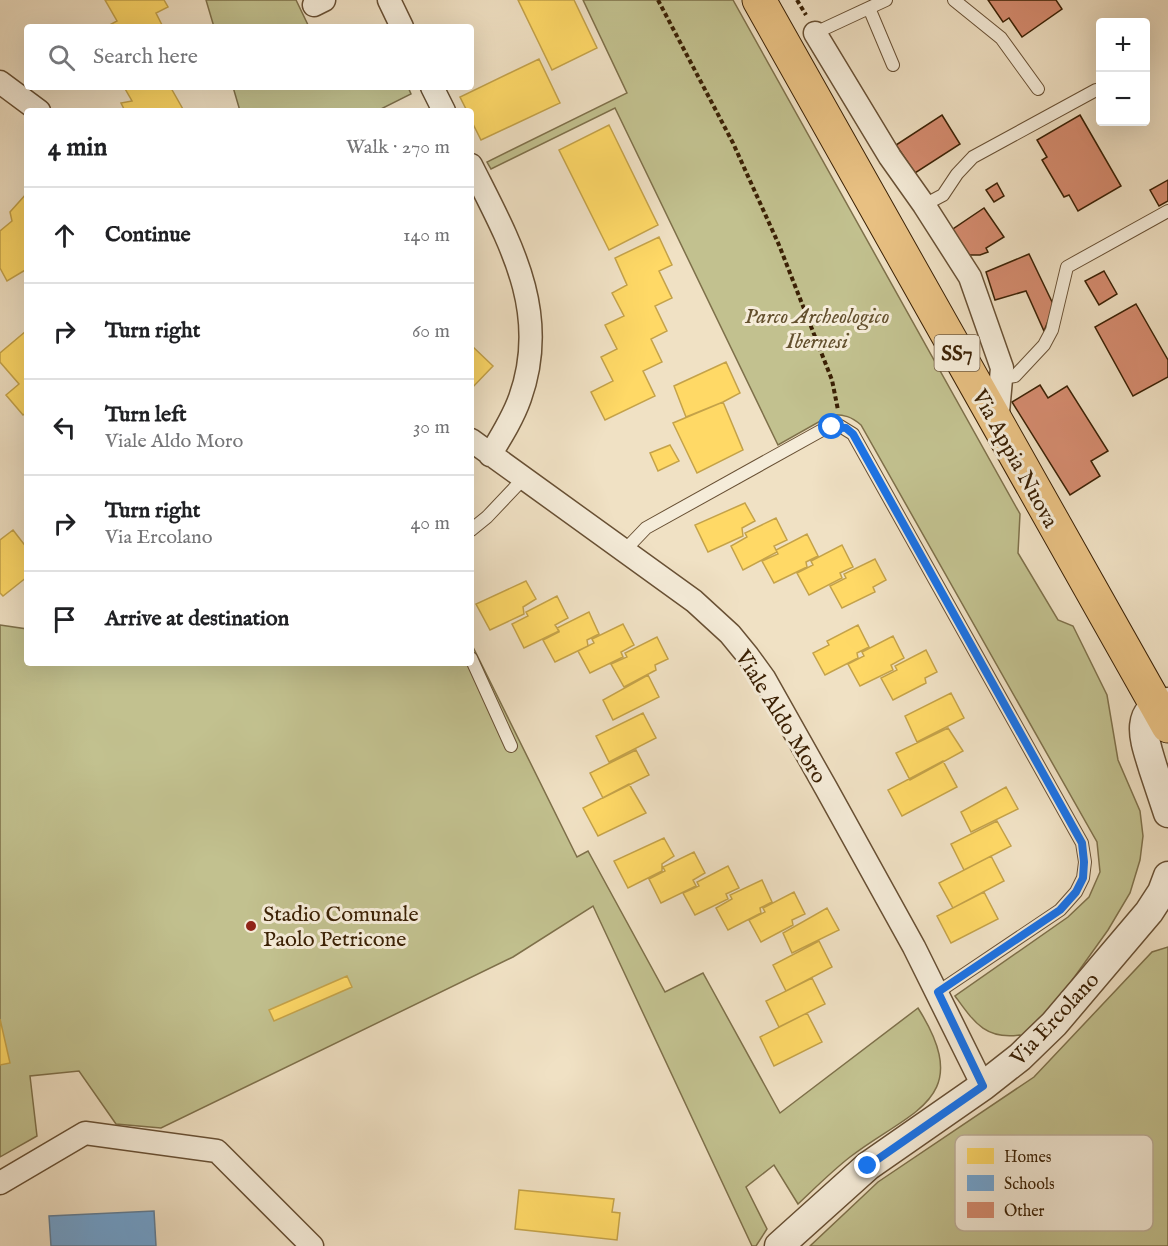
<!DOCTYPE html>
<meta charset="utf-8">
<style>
body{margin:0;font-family:"IM FELL English",serif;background:#f2f2f2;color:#202124}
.controls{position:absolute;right:18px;top:18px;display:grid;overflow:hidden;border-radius:6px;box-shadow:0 6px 24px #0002}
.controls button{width:54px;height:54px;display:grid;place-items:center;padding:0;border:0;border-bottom:2px solid #e0e0e0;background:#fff;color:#202124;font:30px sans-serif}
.stop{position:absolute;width:18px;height:18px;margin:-14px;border:4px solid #1a73e8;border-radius:50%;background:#fff}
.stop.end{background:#1a73e8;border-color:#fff;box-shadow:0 2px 6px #0008}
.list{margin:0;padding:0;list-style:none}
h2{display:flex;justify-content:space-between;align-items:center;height:78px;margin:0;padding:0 24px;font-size:26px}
h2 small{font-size:20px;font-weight:400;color:#757577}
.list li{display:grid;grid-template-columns:39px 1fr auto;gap:18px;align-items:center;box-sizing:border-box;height:96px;padding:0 24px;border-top:2px solid #e0e0e0}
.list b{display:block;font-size:22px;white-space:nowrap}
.list p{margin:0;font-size:20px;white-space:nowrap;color:#757577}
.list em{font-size:20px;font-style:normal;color:#757577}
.icon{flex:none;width:33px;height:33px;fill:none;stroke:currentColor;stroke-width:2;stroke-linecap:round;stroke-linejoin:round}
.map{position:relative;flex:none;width:1168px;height:1246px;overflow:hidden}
.search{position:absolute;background:#fff;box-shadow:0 6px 24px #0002;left:24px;top:24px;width:450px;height:66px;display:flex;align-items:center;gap:15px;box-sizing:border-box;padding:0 21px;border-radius:6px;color:#757577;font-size:22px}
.panel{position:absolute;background:#fff;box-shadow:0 6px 24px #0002;left:24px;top:108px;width:450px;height:558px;border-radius:6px}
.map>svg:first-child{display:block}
</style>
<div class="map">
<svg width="1168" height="1246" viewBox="0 0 1168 1246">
<rect width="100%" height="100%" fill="#f0e1c4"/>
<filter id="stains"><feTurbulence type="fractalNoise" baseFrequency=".00333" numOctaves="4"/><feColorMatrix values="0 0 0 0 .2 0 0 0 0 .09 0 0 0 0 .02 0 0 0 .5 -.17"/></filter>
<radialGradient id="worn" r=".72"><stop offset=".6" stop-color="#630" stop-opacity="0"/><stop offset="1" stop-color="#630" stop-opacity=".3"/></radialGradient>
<!-- green -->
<path fill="#c2c18f" stroke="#7e704a" stroke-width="1.5" d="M 206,0 L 296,0 L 309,27 L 214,27 Z
M 583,0 L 733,0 L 1020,514 L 1018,553 L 1058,620 L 1073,626 L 1107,695 L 1118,760 L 1140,811 L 1143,836 L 1140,860 L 1130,893 L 1108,930 L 1028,1042 L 1020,1035 C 985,1040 974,1022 955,996 L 1068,917 L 1089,897 L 1100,872 L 1097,842 L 861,425 C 852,417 844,414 831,415 L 778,445 L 615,108 L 491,169 L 487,162 L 627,93 Z
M 233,87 L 408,87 L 411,94 L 377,111 L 240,111 Z
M 0,625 L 27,629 L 27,663 L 471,663 L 471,643 L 577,857 L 588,851 L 665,992 L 703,973 L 780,1113 L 918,1008 C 976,1100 911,1110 850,1157 C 832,1171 815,1188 798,1204 L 774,1165 L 746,1187 L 767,1229 L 756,1246 L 752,1246 L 593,906 L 513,957 L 161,1128 L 116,1124 L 79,1071 L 30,1076 L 37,1136 L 0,1157 Z
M 1168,947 L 1168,1246 L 810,1246 L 878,1182 L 1034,1077 L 1152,952 Z"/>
<!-- homes -->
<path fill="#ffd966" stroke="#c4a249" stroke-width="1.5" d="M 105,0 L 164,0 L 168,7 L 156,13 L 163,27 L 106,27 L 117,21 Z
M 518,0 L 574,0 L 597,48 L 552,70 Z
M 539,59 L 560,103 L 481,140 L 471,120 L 471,111 L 467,111 L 460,97 Z
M 124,87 L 174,87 L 171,88 L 184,111 L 125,111 L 121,103 L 132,101 Z
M 609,125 L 658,225 L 609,250 L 559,150 Z
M 27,193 L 27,269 L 7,281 L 0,268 L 0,231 L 12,221 L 10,212 Z
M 659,237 L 672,265 L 659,271 L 672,298 L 655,306 L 667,331 L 651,339 L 662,362 L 643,371 L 655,396 L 605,420 L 591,392 L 613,381 L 601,357 L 617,349 L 605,325 L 624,316 L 612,293 L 627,285 L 615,258 Z
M 26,331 L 27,412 L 23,415 L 6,395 L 19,384 L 0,362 L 0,353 Z
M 471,345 L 493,366 L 471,389 Z
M 726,362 L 740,393 L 723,402 L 686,417 L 674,386 Z
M 723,402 L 743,450 L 697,473 L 673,423 Z
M 670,445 L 679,461 L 658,471 L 650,453 Z
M 745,503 L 755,521 L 742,528 L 743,536 L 708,552 L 695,525 Z
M 776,518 L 787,540 L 774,546 L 777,552 L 743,570 L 731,546 L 747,537 L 745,533 Z
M 13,530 L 27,548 L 27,577 L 3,596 L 0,593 L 0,540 Z
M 807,534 L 818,556 L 806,562 L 807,567 L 774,583 L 762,561 L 778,554 L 776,550 Z
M 842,545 L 853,567 L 840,573 L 842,578 L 809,595 L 797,573 L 813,565 L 811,561 Z
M 875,559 L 886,580 L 873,587 L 875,592 L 842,608 L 830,586 L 846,578 L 844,574 Z
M 526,581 L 536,599 L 523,607 L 524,614 L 490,630 L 476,604 Z
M 557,596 L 568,618 L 555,625 L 559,631 L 524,648 L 512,624 L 528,616 L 526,612 Z
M 589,612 L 599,634 L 587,640 L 588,646 L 555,662 L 543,640 L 559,632 L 557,628 Z
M 623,624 L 634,645 L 621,652 L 623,657 L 590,673 L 578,651 L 594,643 L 592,639 Z
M 858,625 L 869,647 L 857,653 L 858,658 L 825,675 L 813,653 L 829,645 L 827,641 Z
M 893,636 L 904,658 L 891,665 L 893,670 L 860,686 L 848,664 L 864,656 L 862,652 Z
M 657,637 L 668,659 L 655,665 L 656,670 L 624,687 L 611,664 L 627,657 L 625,653 Z
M 926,650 L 937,672 L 925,678 L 926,683 L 893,700 L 881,678 L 897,670 L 895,666 Z
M 648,675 L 659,697 L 613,720 L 603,700 Z
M 951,693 L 964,718 L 917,742 L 905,716 Z
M 643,713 L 656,738 L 609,762 L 596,736 Z
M 948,728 L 963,751 L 910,780 L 896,753 Z
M 636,750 L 649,775 L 603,798 L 590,773 Z
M 943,761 L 957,787 L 902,816 L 888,790 Z
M 629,784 L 646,813 L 598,836 L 583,808 Z
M 1006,787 L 1018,809 L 971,832 L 961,812 Z
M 997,821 L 1011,846 L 964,870 L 951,844 Z
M 664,838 L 674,856 L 662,864 L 662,871 L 628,888 L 614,861 Z
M 694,852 L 705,873 L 693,880 L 696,886 L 661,903 L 649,879 L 665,871 L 663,867 Z
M 991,856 L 1004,881 L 953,908 L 939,883 Z
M 728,866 L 739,888 L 726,894 L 728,899 L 695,915 L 683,893 L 699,886 L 697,882 Z
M 762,880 L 772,902 L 760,908 L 761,913 L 728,930 L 716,908 L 732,899 L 730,895 Z
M 794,892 L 805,914 L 792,920 L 793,925 L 761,942 L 749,920 L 765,912 L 763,908 Z
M 984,892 L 998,919 L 951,943 L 937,916 Z
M 827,908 L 839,930 L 792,953 L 783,933 Z
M 819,941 L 832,967 L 786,991 L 773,965 Z
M 347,976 L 352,987 L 274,1021 L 269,1010 Z
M 812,978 L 825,1004 L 779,1027 L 766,1001 Z
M 807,1013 L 822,1042 L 774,1066 L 760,1037 Z
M 0,1019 L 10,1063 L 0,1065 Z
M 519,1190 L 614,1199 L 612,1212 L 620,1213 L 617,1240 L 515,1229 Z"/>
<!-- schools -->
<path fill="#6fa8dc" stroke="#5f7f9b" stroke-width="1.5" d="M 154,1211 L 156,1246 L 51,1246 L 49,1216 Z"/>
<!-- building -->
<path fill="#d68c70" stroke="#3a2004" stroke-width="1.5" d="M 988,0 L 1056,0 L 1062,9 L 1022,37 L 1009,18 L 1003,22 Z
M 942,115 L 960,144 L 915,173 L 896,145 Z
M 1080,115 L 1121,186 L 1078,211 L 1069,195 L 1064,197 L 1042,160 L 1047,157 L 1037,140 Z
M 1168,180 L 1168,201 L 1159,206 L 1150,190 Z
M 997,183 L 1004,196 L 994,202 L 986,190 Z
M 984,208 L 1004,237 L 986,248 L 988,252 L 980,255 L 967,255 L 950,231 Z
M 1029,254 L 1054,306 L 1044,331 L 1026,291 L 995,300 L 986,272 Z
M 1104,271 L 1117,294 L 1099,305 L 1085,281 Z
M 1136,304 L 1168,360 L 1168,377 L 1133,396 L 1095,327 Z
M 1040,385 L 1048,398 L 1067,386 L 1108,451 L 1091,461 L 1100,476 L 1070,495 L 1012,402 Z"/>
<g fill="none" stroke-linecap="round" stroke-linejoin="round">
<!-- service casing -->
<g stroke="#685034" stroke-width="14">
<path id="service" d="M 954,0 L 1001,38 L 1038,89
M 869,8 L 893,65
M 815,33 L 886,0
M 924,205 L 943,195 L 957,174 L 973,157 L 1096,90
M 1001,378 L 1015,376 L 1044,345 L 1052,330 L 1067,267 L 1168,211
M 471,530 L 487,517 L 523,479
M 624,551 L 646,528 L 824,429 L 840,426 L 853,434 L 1082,843 L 1085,862 L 1083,878 L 1076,892 L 1060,910 L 938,992
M 471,658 L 511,746"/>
</g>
<!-- minor casing -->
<g stroke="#685034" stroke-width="25">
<path id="minor" d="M 389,0 L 402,27
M 314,5 L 324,0
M 815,33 L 890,157 L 924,205 L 970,277 L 1002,368 L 997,423
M 0,82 L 39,111
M 432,87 L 444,111
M 471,165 C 509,241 551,311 520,398 C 513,418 501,437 490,455
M 471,440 L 694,601 L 730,634 L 748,656 L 764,678 L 826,788 L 914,947 L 983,1086
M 0,1183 L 85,1133 L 217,1151 L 312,1246"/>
</g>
<!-- tertiary casing -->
<g stroke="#685034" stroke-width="31">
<path id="tertiary" d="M 1168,702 C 1131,710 1146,744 1153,768 C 1158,783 1163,798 1168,813
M 779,1246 L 868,1166 L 983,1086 L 1020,1057 L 1054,1024 L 1149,912 L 1162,892 L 1168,876"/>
</g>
<!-- primary casing -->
<g stroke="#3a2004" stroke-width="35">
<path id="primary" d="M 759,0 L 1168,726"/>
</g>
<!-- path -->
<path stroke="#3a2004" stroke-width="4" stroke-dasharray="4.5 3" stroke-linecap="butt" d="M 658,0 L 733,143 L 779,245 L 832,380 L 838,410
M 797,0 L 806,15"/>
<!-- service -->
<use href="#service" stroke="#f5ecd9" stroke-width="12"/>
<!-- minor -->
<use href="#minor" stroke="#f5ecd9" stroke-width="22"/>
<!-- tertiary -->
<use href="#tertiary" stroke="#f5ecd9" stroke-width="28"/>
<!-- primary -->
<use href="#primary" stroke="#e8c082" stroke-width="33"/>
</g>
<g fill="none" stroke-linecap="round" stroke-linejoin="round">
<!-- route -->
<path stroke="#1a73e8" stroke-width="8" d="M 832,427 L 846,428 L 853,434 L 1082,843 L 1084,862 L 1083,878 L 1076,892 L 1060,910 L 938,992 L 983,1086 L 868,1166"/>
</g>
<!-- markers -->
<circle fill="#8f2418" stroke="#f5ecd9" stroke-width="2" cx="251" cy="926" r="6"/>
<g text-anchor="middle" stroke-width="6" stroke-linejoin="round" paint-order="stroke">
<!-- shield labels -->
<rect fill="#f5ecd9" stroke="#725d44" stroke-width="1.5" x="934.5" y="335" width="45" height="36" rx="4.5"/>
<g font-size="21" font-weight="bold" fill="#3a2004">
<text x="957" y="360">SS7</text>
</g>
<!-- park labels -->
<g font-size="22" font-style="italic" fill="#63502e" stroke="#f5ecd9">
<text x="817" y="323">Parco Archeologico<tspan x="817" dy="25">Ibernesi</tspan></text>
</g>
<!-- street labels -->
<g font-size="22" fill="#3a2004" stroke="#f5ecd9">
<text transform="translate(1016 458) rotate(61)" y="8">Via Appia Nuova</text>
<text transform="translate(782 716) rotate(58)" y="8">Viale Aldo Moro</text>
<text transform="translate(1054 1018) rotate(-47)" y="8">Via Ercolano</text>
</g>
<!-- poi labels -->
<g font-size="22" fill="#3a2004" stroke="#f5ecd9" text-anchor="start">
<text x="263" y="921">Stadio Comunale<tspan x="263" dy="25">Paolo Petricone</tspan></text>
</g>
</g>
<!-- legend -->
<rect x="955" y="1135" width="198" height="96" rx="9" fill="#f5ecd9" stroke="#bdaf99" stroke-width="1.5"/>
<rect x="967" y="1148" width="27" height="16" fill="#ffd966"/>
<rect x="967" y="1175" width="27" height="16" fill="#6fa8dc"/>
<rect x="967" y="1202" width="27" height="16" fill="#d68c70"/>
<g font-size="16" fill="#3a2004">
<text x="1004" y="1162">Homes</text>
<text x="1004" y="1189">Schools</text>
<text x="1004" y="1216">Other</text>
</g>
<rect width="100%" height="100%" filter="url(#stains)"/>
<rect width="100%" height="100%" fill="url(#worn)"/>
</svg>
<div class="controls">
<button>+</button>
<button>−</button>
</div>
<div class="stop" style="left:832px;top:427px"></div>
<div class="stop end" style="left:868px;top:1166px"></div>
<div class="search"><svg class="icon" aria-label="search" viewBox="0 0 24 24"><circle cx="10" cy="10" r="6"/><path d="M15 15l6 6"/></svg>Search here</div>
<section class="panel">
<h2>4 min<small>Walk · 270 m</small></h2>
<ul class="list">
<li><svg class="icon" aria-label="ahead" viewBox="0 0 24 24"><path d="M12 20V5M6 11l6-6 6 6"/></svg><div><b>Continue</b></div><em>140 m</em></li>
<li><svg class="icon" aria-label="right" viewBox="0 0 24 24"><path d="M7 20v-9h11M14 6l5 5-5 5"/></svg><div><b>Turn right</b></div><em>60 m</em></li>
<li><svg class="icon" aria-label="left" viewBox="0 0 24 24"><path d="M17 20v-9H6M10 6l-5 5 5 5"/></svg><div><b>Turn left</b><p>Viale Aldo Moro</p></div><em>30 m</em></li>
<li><svg class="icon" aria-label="right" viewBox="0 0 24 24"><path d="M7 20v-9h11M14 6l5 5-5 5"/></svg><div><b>Turn right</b><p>Via Ercolano</p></div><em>40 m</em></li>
<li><svg class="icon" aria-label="arrive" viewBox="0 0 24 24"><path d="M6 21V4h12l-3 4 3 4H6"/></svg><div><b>Arrive at destination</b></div></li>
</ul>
</section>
</div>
